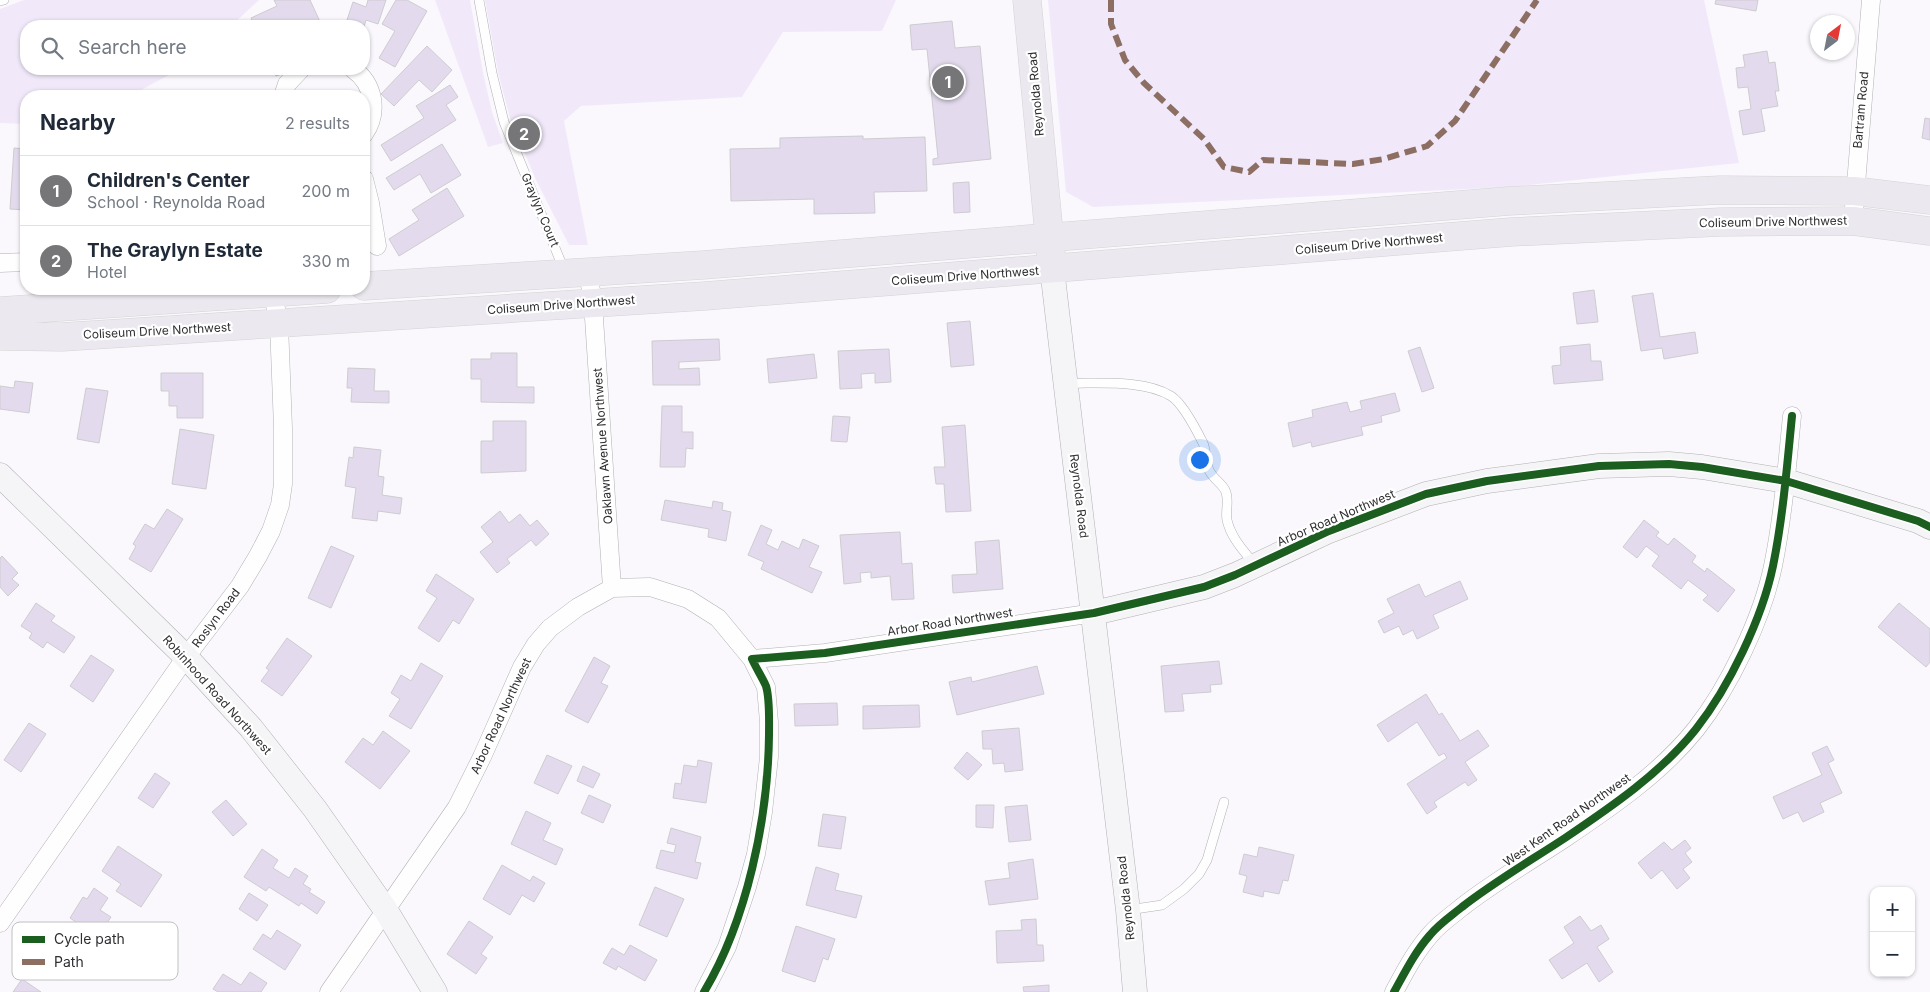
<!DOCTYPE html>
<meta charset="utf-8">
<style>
body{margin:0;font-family:Inter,sans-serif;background:#f2f2f3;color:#1f2937}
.controls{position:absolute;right:15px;bottom:15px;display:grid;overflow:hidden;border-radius:10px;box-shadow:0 1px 4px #0004}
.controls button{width:45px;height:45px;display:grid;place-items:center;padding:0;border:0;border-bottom:1px solid #e0e1e3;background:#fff;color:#1f2937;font:25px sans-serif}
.compass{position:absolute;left:1810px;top:15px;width:45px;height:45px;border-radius:50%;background:#fff;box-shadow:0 1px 4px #0004;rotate:32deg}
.you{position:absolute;left:1199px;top:459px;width:18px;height:18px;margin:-12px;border:4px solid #fff;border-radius:50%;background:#1a73e8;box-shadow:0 0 0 8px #1a73e833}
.badge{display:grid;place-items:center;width:32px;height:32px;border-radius:50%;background:#767578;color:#fff;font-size:16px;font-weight:700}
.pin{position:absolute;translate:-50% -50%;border:2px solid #fff;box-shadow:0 1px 5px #0006}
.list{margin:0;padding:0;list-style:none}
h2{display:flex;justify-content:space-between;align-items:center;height:65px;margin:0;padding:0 20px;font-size:21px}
h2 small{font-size:16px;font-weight:400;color:#747a83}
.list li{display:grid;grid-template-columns:32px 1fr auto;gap:15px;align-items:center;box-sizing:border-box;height:70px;padding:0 20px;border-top:1px solid #e0e1e3}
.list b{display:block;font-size:19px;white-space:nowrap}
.list p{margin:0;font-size:16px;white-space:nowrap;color:#747a83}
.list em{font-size:16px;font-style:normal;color:#747a83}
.icon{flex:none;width:28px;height:28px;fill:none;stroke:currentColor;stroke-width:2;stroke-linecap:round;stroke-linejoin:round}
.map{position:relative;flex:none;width:1930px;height:992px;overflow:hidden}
.search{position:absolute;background:#fff;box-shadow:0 1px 4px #0004;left:20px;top:20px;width:350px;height:55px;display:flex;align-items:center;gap:12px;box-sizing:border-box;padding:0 18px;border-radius:20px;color:#747a83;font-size:19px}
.panel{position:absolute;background:#fff;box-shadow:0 1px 4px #0004;left:20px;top:90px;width:350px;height:205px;border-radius:20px}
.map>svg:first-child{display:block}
</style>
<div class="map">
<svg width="1930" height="992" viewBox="0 0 1930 992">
<rect width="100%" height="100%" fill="#faf8fc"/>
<!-- green -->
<path fill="#f1e9fa" d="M 24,0 L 259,0 L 231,26 L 26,26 L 26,69 L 180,69 L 130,96 L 26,96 L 26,124 L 0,123 L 0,9 Z
M 435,0 L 470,0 L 483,72 L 492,112 L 503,143 L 488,147 Z
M 485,0 L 896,0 L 882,31 L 783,32 L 742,97 L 581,106 L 564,121 L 588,245 L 569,245 L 536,180 L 510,118 L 498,72 Z
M 1048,0 L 1704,0 L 1739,163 L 1509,187 L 1093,207 L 1066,192 Z"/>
<!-- building -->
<path fill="#e3dbed" stroke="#cdcccf" d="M 274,0 L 310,0 L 322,26 L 303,26 L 300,20 L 288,26 L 254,26 L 251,18 L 277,6 Z
M 368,0 L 386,0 L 378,24 L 366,20 L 364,27 L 345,26 L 353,2 L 366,7 Z
M 396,0 L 407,0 L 427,11 L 395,67 L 379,58 L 395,31 L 382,24 Z
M 1716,0 L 1758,0 L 1756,11 L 1715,4 Z
M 952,21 L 955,48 L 980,46 L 991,159 L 933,165 L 933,159 L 938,158 L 927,49 L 912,50 L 910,25 Z
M 427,46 L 452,70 L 432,92 L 419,80 L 394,106 L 381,94 Z
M 1767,51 L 1769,63 L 1775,62 L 1779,91 L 1775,91 L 1778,106 L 1761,109 L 1765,131 L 1743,135 L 1739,111 L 1751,109 L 1748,87 L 1738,88 L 1736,68 L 1745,67 L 1743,55 Z
M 273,69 L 291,69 L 292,70 L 276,76 Z
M 450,85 L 458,97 L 446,105 L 456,120 L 391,161 L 381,145 L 424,118 L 416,106 Z
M 1925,118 L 1930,119 L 1930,140 L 1922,138 Z
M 863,136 L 863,139 L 925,137 L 927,191 L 874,192 L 875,213 L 814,214 L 814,199 L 731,201 L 730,149 L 780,148 L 780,138 Z
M 442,144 L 461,175 L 431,193 L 420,174 L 394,190 L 386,178 Z
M 14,148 L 26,149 L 26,210 L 10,209 Z
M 969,182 L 970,212 L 954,213 L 953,183 Z
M 447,188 L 464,216 L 399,256 L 389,239 L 419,220 L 412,210 Z
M 1594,290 L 1598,322 L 1577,324 L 1573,293 Z
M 1653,293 L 1660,337 L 1695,332 L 1698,353 L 1664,359 L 1662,348 L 1641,351 L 1632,296 Z
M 970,321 L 974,365 L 951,367 L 947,323 Z
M 719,339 L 720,360 L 679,362 L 679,369 L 699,368 L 700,385 L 653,385 L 652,341 Z
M 1590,344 L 1591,361 L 1601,361 L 1603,380 L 1554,384 L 1552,366 L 1561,365 L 1560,347 Z
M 1420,347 L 1434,388 L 1422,392 L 1408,351 Z
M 889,349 L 891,382 L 875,383 L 875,373 L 861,374 L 862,388 L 840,389 L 838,351 Z
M 491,353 L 517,353 L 517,387 L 534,387 L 534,403 L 481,402 L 481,379 L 471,379 L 471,359 L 491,359 Z
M 814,354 L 817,378 L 769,383 L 767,359 Z
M 348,368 L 375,369 L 374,391 L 389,391 L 389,403 L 351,402 L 352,388 L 347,388 Z
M 161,373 L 203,373 L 203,418 L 177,418 L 177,406 L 169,406 L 169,391 L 161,391 Z
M 15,381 L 33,383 L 29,413 L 0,409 L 0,386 L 14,388 Z
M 86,388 L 108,391 L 99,443 L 77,439 Z
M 1395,393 L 1400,411 L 1381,416 L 1382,422 L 1361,427 L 1363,435 L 1312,447 L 1311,442 L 1293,447 L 1288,423 L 1313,417 L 1312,410 L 1347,402 L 1350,412 L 1362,409 L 1360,401 Z
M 662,406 L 682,406 L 682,432 L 693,432 L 693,449 L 686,448 L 685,467 L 660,467 Z
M 833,416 L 850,417 L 847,442 L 831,441 Z
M 493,421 L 526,421 L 526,471 L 481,473 L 481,441 L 493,441 Z
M 965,425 L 971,511 L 946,512 L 944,484 L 936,484 L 934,467 L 945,467 L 942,427 Z
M 180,429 L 214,435 L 206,489 L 172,484 Z
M 354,447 L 381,450 L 378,476 L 384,477 L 382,495 L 402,498 L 400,514 L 378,511 L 377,521 L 352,518 L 356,488 L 345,486 L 349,457 L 353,458 Z
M 665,500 L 712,508 L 713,501 L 723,503 L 722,510 L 731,512 L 726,541 L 708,537 L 709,529 L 661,520 Z
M 167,509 L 183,519 L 151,572 L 129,559 L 136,546 L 133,544 L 145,524 L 154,529 Z
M 500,511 L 509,523 L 520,514 L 530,526 L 537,520 L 549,534 L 536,546 L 531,540 L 507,559 L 510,563 L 497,573 L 480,552 L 493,542 L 481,527 Z
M 1644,520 L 1659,532 L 1656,536 L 1668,545 L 1674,538 L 1696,556 L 1692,562 L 1705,572 L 1707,568 L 1735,590 L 1718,612 L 1703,600 L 1708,595 L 1688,580 L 1681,589 L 1652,566 L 1659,556 L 1646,546 L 1637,558 L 1623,547 Z
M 761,525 L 772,530 L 766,544 L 778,550 L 782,541 L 799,549 L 803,539 L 819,546 L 809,567 L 822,572 L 812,593 L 761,569 L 764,562 L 748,555 Z
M 900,532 L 902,564 L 912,563 L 914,599 L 892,600 L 890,576 L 871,578 L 871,572 L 860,573 L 861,582 L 844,584 L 840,535 Z
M 999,540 L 1003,589 L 953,593 L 952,575 L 977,574 L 975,542 Z
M 331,546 L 354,556 L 331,608 L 308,598 Z
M 2,556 L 18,573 L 12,579 L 19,585 L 8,596 L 0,587 L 0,558 Z
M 436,574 L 474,599 L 459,624 L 453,620 L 439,642 L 418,628 L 437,598 L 426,591 Z
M 1460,581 L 1468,599 L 1433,615 L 1439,628 L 1417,639 L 1413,630 L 1403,635 L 1399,626 L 1384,633 L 1378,621 L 1394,613 L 1387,599 L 1419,584 L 1425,597 Z
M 36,603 L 55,616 L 51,621 L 75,637 L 64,653 L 47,642 L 43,648 L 29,638 L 32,633 L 21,626 Z
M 1899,603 L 1930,629 L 1930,662 L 1926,667 L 1878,627 Z
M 287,638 L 312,656 L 282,696 L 261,681 L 269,670 L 266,668 Z
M 91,655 L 114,670 L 93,702 L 70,686 Z
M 594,657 L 610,666 L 601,683 L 608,686 L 588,723 L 565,711 Z
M 1219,661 L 1222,684 L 1210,685 L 1211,692 L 1182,694 L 1184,711 L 1165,712 L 1161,666 Z
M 421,663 L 443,676 L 411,729 L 389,716 L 400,699 L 391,693 L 401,675 L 411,681 Z
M 1037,666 L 1044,694 L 957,715 L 949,682 L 971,677 L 972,682 Z
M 1426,694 L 1439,715 L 1442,713 L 1460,741 L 1478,730 L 1489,746 L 1465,762 L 1477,780 L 1468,786 L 1465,782 L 1434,802 L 1437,807 L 1427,814 L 1407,784 L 1447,758 L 1444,753 L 1439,756 L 1417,722 L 1388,742 L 1377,725 Z
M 837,703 L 838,725 L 795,726 L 794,704 Z
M 919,705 L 920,727 L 863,729 L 863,706 Z
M 29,723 L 46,734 L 21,772 L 4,760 Z
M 1019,728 L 1023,770 L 1005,772 L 1004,763 L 993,764 L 992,749 L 983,749 L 982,731 Z
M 383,731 L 410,751 L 380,789 L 345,762 L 363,738 L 373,745 Z
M 1827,746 L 1834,760 L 1828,763 L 1842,793 L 1820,803 L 1824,812 L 1803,822 L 1798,812 L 1783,819 L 1773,797 L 1822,775 L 1812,753 Z
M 967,752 L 982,765 L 968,780 L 954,768 Z
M 547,755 L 572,766 L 558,794 L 534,783 Z
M 698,760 L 712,763 L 706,803 L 673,798 L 675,783 L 681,784 L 684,765 L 697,767 Z
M 583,766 L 600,774 L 593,788 L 577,781 Z
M 155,773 L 170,783 L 153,808 L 138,798 Z
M 589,795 L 611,805 L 603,823 L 581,813 Z
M 226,800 L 247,824 L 233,836 L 212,812 Z
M 976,805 L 994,805 L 993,828 L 976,827 Z
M 1027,805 L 1031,840 L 1009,842 L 1005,807 Z
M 526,811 L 551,823 L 543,840 L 563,849 L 556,865 L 511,844 Z
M 823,814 L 846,817 L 841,849 L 818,846 Z
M 671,828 L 701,837 L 695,862 L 701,863 L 697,879 L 656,868 L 661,850 L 674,853 L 676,845 L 667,843 Z
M 1685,840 L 1691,848 L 1685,853 L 1692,862 L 1683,869 L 1690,878 L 1677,889 L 1662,870 L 1651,879 L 1638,863 L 1664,842 L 1672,850 Z
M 118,846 L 162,875 L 141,907 L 116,891 L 121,884 L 102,871 Z
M 1259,847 L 1294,855 L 1288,881 L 1283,880 L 1279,894 L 1264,891 L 1263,897 L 1243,892 L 1247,876 L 1239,874 L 1244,854 L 1257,857 Z
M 262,849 L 278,860 L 273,868 L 289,878 L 295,868 L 308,876 L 303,884 L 311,889 L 309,892 L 325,902 L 317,914 L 301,903 L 299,906 L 269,887 L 266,891 L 244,877 Z
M 1033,859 L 1038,899 L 989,905 L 985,881 L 1010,878 L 1008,863 Z
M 502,865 L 530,881 L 533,876 L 545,883 L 534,902 L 522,895 L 510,915 L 483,899 Z
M 816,867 L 839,874 L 835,890 L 862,896 L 856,918 L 806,905 Z
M 655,887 L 684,899 L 667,937 L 639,925 Z
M 94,888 L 108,898 L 100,910 L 111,917 L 98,937 L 70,918 L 83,897 L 87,899 Z
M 249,893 L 268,905 L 257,921 L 239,909 Z
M 1580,916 L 1591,931 L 1601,925 L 1609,939 L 1597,947 L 1613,972 L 1599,982 L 1587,963 L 1562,979 L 1549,960 L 1574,943 L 1564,927 Z
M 1036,919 L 1037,945 L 1043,945 L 1044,961 L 997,963 L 996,931 L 1022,930 L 1021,920 Z
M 469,921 L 493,937 L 481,954 L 487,958 L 476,974 L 447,954 Z
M 796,926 L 835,939 L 828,960 L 823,958 L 815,982 L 782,971 Z
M 277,930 L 301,945 L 285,970 L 253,949 L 263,934 L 271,939 Z
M 57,933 L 88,952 L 83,960 L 88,962 L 78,977 L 69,971 L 63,980 L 31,959 L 39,947 L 45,950 Z
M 630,945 L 657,960 L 645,981 L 618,966 L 616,970 L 603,963 L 612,948 L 624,955 Z
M 250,972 L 267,983 L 261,992 L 218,992 L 213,989 L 223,974 L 241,985 Z
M 22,979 L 41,992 L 13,992 Z
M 1049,985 L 1049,992 L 1024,992 L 1023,987 Z"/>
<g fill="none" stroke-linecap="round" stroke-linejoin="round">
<!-- lane casing -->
<g stroke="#b2b1b4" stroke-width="10">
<path id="lane" d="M 479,0 L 492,73 L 504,122 L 564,270
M 0,1 L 4,0
M 1066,383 C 1097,384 1144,379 1171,396 C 1182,403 1197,431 1203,443 C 1207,452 1205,464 1210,472 C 1214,479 1221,483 1225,490 C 1230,500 1225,510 1227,520 C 1231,538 1244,551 1255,565
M 1128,910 L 1162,905 L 1184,889 L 1199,874 L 1207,860 L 1224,802"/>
</g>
<!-- street casing -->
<g stroke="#b2b1b4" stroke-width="19">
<path id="street" d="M 353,69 C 374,84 379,112 364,134
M 283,96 L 287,84 L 301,69
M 364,179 L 370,203 L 377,246
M 1853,221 L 1871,0
M 0,263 L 26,262
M 588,272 L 593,303 L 612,588
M 752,659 L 825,653 L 1094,613
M 0,923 L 186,657 L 240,586 L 258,556 L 271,531 L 280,505 L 283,484 L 283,428 L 279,324 L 272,289
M 329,992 L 457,807 L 482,757 L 522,667 L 536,644 L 550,628 L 578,607 L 612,588 L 650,587 L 688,599 L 718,618 L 752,659 L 766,687 L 769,722 L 769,757 L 763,812 L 756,854 L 747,887 L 727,947 L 704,992
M 1394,992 C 1405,972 1415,952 1430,935 C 1439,924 1451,916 1462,907 C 1494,882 1530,861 1565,838 C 1611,807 1661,773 1696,729 C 1729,687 1762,619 1773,566 C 1783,517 1787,466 1792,416"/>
</g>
<!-- secondary casing -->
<g stroke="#b2b1b4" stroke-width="25">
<path id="secondary" d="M 1052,269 L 1128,910 L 1135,992
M 0,475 L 186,657 L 251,728 L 315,809 L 385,909 L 435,992
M 1094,613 L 1204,587 L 1235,575 L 1329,531 L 1426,494 L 1487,481 L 1599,466 L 1669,464 L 1702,467 L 1786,481 L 1918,521 L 1930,527"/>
</g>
<!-- primary casing -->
<g stroke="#d4d3d5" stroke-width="29">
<path id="primary" d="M 1027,0 L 1051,255
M 364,286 L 703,265 L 1509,201 L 1720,190 L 1854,191 L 1930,200
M 0,311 L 327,289
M 0,336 L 62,337 L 705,296 L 1511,232 L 1721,222 L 1853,221 L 1930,231"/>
</g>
<!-- lane -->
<use href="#lane" stroke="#fefeff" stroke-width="9"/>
<!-- street -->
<use href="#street" stroke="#fefeff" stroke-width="18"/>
<!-- secondary -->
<use href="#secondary" stroke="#f5f4f7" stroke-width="24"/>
<!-- primary -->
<use href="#primary" stroke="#ece8ef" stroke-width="28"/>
<!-- quiet -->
<path stroke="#8d6e63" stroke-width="6" stroke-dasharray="12 6" stroke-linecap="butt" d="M 1111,0 L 1111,24 L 1125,60 L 1144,83 L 1204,139 L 1224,167 L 1249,172 L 1263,160 L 1353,164 L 1384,159 L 1427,146 L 1455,121 L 1537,0"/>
<!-- cycleway casing -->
<g stroke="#fff" stroke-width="11">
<path id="cycleway" d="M 704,992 C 747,920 768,819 769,735 C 769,722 770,699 766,686 C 762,677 756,668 752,659 L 825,653 L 1094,613 L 1204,587 L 1235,575 L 1329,531 L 1426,494 L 1487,481 L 1599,466 L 1669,464 L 1702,467 L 1786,481 L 1918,521 L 1930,527
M 1394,992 C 1405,972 1415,952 1430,935 C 1439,924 1451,916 1462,907 C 1494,882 1530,861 1565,838 C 1611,807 1661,773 1696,729 C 1729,687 1762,619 1773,566 C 1783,517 1787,466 1792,416"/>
</g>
<!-- cycleway -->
<use href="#cycleway" stroke="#1b5e20" stroke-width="8"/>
</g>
<g text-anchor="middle" stroke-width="4.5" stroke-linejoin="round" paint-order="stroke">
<!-- street labels -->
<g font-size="12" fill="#2f2e31" stroke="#fff">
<text transform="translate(1036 94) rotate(-95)" y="4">Reynolda Road</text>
<text transform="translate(1861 110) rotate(-85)" y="4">Bartram Road</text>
<text transform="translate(540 210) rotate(67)" y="4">Graylyn Court</text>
<text transform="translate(1773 222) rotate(-1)" y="4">Coliseum Drive Northwest</text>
<text transform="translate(1369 244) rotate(-5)" y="4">Coliseum Drive Northwest</text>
<text transform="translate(965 276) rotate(-4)" y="4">Coliseum Drive Northwest</text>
<text transform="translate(561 305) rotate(-4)" y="4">Coliseum Drive Northwest</text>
<text transform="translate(157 331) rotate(-3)" y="4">Coliseum Drive Northwest</text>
<text transform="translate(603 446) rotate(-94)" y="4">Oaklawn Avenue Northwest</text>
<text transform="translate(1079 496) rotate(83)" y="4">Reynolda Road</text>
<text transform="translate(1336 518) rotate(-23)" y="4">Arbor Road Northwest</text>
<text transform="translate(216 618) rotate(-53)" y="4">Roslyn Road</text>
<text transform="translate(950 622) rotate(-9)" y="4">Arbor Road Northwest</text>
<text transform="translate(217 695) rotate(48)" y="4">Robinhood Road Northwest</text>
<text transform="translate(501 716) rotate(-65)" y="4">Arbor Road Northwest</text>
<text transform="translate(1567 820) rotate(-35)" y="4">West Kent Road Northwest</text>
<text transform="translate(1126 898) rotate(-96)" y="4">Reynolda Road</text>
</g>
</g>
<!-- legend -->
<rect x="12" y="922" width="166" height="58" rx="8" fill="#fff" stroke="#c1c0c1" stroke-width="1"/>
<rect x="22" y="936" width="23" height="7" fill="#1b5e20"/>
<rect x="22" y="959" width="23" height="6" fill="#8d6e63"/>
<g font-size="14" fill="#2f2e31">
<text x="54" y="944">Cycle path</text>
<text x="54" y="967">Path</text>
</g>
</svg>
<div class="controls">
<button>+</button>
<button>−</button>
</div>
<svg class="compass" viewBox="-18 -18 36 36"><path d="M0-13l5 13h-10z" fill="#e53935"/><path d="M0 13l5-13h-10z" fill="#747a83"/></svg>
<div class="you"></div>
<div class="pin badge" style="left:948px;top:82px">1</div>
<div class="pin badge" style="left:524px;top:134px">2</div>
<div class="search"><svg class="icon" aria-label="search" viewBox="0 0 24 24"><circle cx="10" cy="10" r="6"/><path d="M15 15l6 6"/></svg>Search here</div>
<section class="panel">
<h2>Nearby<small>2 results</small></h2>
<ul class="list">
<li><span class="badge">1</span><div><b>Children's Center</b><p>School · Reynolda Road</p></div><em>200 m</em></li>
<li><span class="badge">2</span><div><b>The Graylyn Estate</b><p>Hotel</p></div><em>330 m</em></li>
</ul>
</section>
</div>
